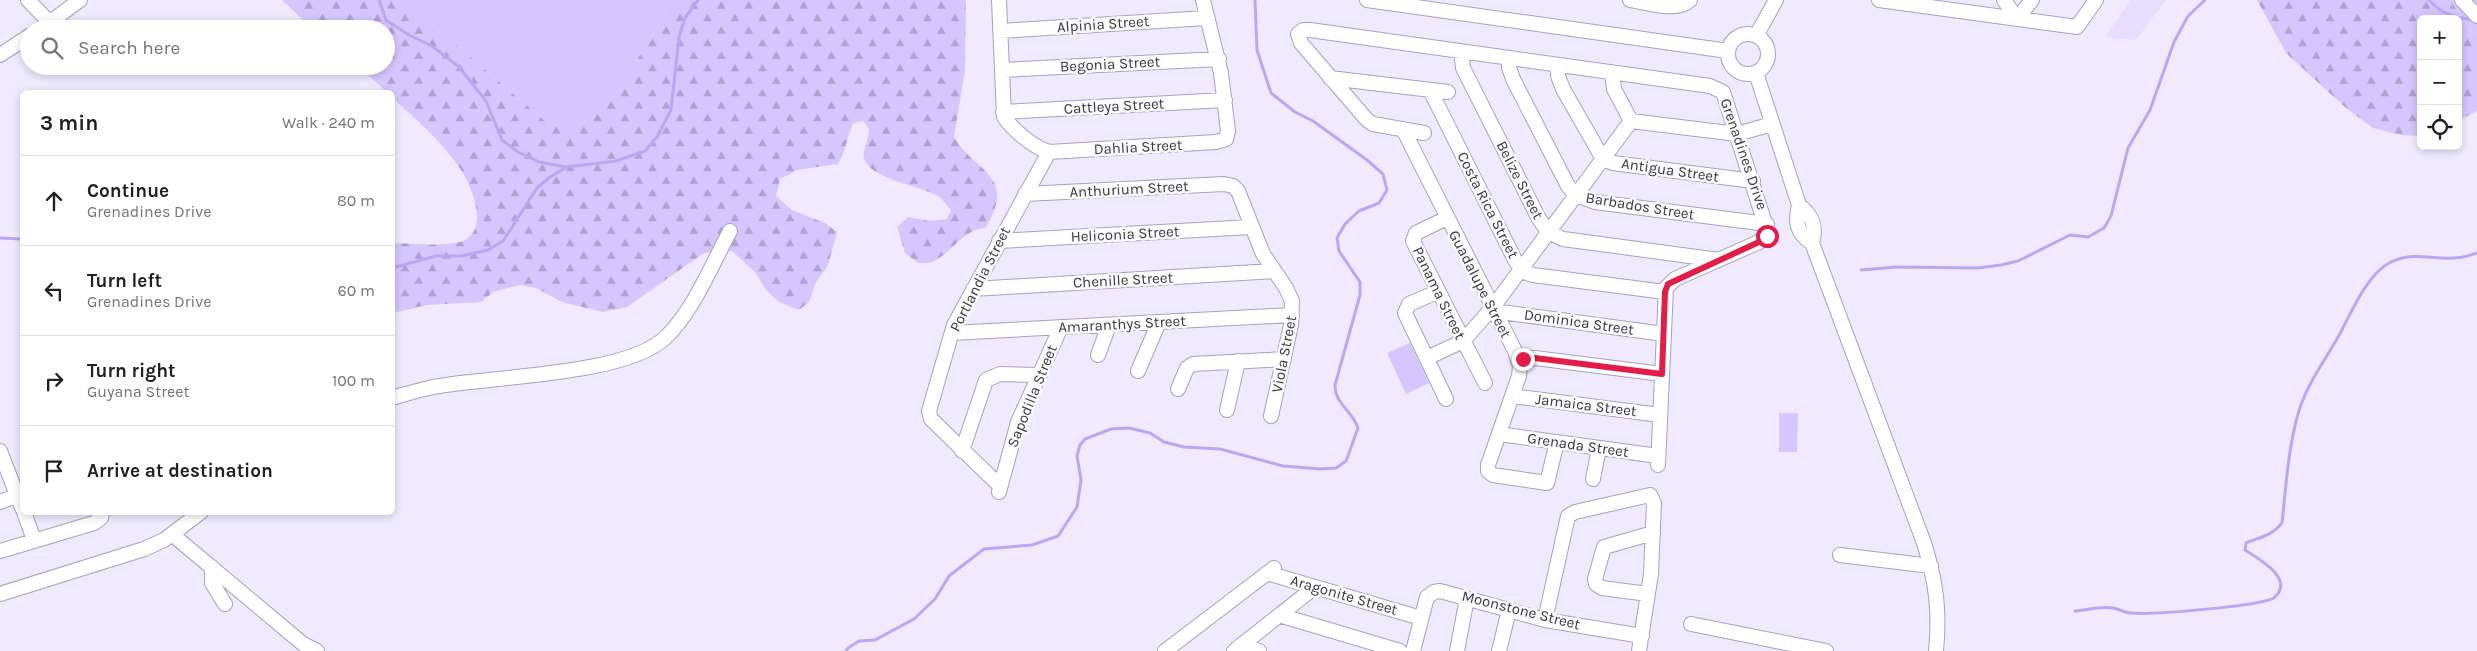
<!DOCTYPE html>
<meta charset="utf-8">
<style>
body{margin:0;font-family:Karla,sans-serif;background:#f2f2f2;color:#202124}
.controls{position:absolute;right:15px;top:15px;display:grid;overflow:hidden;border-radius:8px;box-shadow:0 2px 8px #0003}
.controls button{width:45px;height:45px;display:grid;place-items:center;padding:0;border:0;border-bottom:1px solid #e0e0e0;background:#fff;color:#202124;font:25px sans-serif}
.stop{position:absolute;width:15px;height:15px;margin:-11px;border:4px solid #e11d48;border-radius:50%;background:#fff}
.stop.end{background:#e11d48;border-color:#fff;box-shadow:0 1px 5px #0008}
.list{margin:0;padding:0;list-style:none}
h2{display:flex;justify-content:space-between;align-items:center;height:65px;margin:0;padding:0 20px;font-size:21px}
h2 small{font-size:16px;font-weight:400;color:#757577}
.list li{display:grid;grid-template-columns:32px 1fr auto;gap:15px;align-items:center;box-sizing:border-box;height:90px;padding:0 20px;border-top:1px solid #e0e0e0}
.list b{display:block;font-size:19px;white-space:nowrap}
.list p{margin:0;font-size:16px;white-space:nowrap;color:#757577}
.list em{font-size:16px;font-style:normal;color:#757577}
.icon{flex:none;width:28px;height:28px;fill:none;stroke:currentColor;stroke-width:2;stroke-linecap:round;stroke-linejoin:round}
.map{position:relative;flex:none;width:2477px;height:651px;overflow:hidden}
.search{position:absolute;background:#fff;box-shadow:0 2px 8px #0003;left:20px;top:20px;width:375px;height:55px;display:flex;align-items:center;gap:12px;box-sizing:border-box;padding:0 18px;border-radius:28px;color:#757577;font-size:19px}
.panel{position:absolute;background:#fff;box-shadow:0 2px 8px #0003;left:20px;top:90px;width:375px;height:425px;border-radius:8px}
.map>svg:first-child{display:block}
</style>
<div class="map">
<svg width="2477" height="651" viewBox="0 0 2477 651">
<defs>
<pattern id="forest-firs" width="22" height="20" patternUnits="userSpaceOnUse" patternTransform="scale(1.25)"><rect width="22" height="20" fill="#d5c6ff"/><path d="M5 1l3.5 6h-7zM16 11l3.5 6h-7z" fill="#aea2d0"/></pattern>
</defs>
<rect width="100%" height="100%" fill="#efeafe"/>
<!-- built -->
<path fill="#e6deff" d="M 2131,0 L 2166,0 L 2136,40 L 2105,37 Z"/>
<!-- grass -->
<path fill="#d5c6ff" d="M 404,0 L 678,0 L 671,6 L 614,96 L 598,114 L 571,128 L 561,128 L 545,121 Z
M 2450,0 L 2477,0 L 2477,40 Z
M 1410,343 L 1429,383 L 1406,394 L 1387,353 Z
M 1779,413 L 1798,413 L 1797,452 L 1779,452 Z"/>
<!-- forest -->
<path fill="url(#forest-firs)" d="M 282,0 L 404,0 L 545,121 L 561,128 L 571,128 L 598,114 L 614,96 L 671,6 L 678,0 L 966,0 L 965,70 L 954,137 C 976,174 1017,174 986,227 C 960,232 954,251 934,261 C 930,263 923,263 918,263 L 905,253 L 897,227 L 908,217 L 929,221 L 947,219 L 951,210 C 947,206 943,199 938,196 C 921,186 869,179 864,158 C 862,148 869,141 869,129 L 863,121 L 853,123 C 847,137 846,152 838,164 L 797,170 L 780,179 L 776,196 L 792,210 L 825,223 L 837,232 L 828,265 L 816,282 L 809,302 L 799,310 L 779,302 L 766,290 L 756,273 L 732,251 L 704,253 L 627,307 L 603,312 L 562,302 L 536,288 L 520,285 L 493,292 L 481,302 L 427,305 L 393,313 L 393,243 C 410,243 450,248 465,240 C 474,235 477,226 477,217 C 475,167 426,130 393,98 L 392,92 L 387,92 L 358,66 L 386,66 L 386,29 L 312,29 Z
M 2257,0 L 2450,0 L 2477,40 L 2477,111 L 2458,121 L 2458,19 L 2421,19 L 2421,136 L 2401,135 L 2373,128 L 2346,108 L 2286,53 Z"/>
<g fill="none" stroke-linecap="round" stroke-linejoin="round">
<!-- stream -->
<path stroke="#bca6f4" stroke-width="3" d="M 379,0 L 386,20 L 409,35 L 432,46 L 459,67 L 486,101 L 502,140 L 518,152 L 539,162 L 566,167 L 616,161 L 645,151 L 657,137 L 671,110 L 679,37 L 685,18 L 698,0
M 2429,0 C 2441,13 2450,16 2468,19
M 0,238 L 22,239
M 392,268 L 436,256 L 461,256 L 488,250 L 503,241 L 537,188 L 550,177 L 565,168
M 1861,270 L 1897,267 L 1978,268 L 2001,265 L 2018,261 L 2070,235 L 2088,237 L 2104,228 L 2111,216 L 2128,148 L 2150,110 L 2174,42 L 2188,16 L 2205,0
M 2075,611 C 2087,610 2101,606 2113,608 C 2119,609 2125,613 2132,613 C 2149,615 2267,606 2275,597 C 2295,578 2257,558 2245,550 L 2246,543 C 2260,537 2272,536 2282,523 C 2286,487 2288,449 2298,414 C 2306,386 2323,363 2337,339 C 2350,316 2366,274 2391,262 C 2415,251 2431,260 2455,258 C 2462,258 2470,255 2477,253
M 846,651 L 848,648 L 859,641 L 875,640 L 914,619 L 935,599 L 949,576 L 984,549 L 1032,545 L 1058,536 L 1077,507 L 1081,480 L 1077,456 L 1080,445 L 1085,439 L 1111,429 L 1129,428 L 1150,433 L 1164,442 L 1184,447 L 1220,449 L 1283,466 L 1321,469 L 1336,468 L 1346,461 L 1358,428 C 1352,410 1334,403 1335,385 L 1360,295 L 1360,282 L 1339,251 L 1337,238 L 1345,224 L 1359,211 L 1379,203 L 1387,190 L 1383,174 L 1367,160 L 1313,121 L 1295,112 L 1271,93 L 1257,50 L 1255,0"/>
<!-- minor casing -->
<g stroke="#a8a0c0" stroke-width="16">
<path id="minor" d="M 28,0 L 50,23 L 57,27
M 999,0 L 1004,117 C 1013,130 1033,147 1049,152 L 1216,142 L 1226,139 L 1228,131 L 1221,73 L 1203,0
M 1367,0 L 1728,51
M 1630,0 C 1646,2 1677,13 1690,0
M 1879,0 L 2077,27 L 2096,0
M 2004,0 L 2017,19 L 2032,0
M 2462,0 L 2477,16
M 41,29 L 80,0
M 1000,31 L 1206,18
M1728 54a20 20 0 1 1 40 0a20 20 0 1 1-40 0Z
M 1756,36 L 1776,0
M 1461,51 L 1463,68 L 1538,217 L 1548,232 L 1563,239 L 1719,260
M 0,55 L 29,36
M 1509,58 L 1509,68 L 1514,81 L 1568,186 L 1576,195 L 1595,202 L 1767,224
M 1558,65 L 1558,76 L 1563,89 L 1603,159 L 1613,163 L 1753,181
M 1002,70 L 1219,59
M 1612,72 L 1614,89 L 1631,121
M 1756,73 L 1799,205 C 1795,221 1796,233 1812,243
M 1330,78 L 1448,92
M 1430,90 L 1515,260 L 1524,272 L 1533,275 L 1665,292
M 1003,112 L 1225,100
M 1631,121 L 1737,134 L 1772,124
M 1403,129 L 1515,351 L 1520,366 L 1519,376 L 1488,465 L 1488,471 L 1493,475 L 1547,483 L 1557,442
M 1424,133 L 1373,124 L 1367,120 L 1301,43 L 1298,34 L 1303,30 L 1310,30 L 1710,86 L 1723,92 L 1768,233 L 1759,242 L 1675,279 L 1666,288 L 1658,465
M 1025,194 L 1224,184 L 1233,186 L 1238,191 L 1263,254 L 1286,288 L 1292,301 L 1291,325 L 1271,416
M 1799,205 C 1812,215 1817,226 1812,243 L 1924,543 C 1936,581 1940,611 1936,651
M 1447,218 L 1416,233 L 1413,241 L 1485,383
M 999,241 L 1251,227
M 973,289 L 1274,271
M 1437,292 L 1409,304 L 1405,313 L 1446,399
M 1494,311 L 1664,334
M 952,333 L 1292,315
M 1098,355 L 1109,325
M 1427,358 L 1463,341 L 1493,307 L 1631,121
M 1518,361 L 1535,358 L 1662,374
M 1138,371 L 1159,322
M 1178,389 L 1187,368 L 1193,364 L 1284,359
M 1512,396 L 1660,415
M 392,398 C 406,394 419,390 433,387 C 490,376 624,376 665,338 C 693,312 712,264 730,231
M 1227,410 L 1238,361
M 1499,434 L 1658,456
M 0,451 L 22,508
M 962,451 L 986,380 L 1000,374 L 1038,375
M 1593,479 L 1599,448
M 1000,486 L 931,419 L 929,411 L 954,325 L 1049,152
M 999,492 L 1018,422 L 1061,327
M 0,502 L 22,494
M 24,512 L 34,540
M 173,535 L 303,644 L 317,651
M 0,551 L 94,523 L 101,518 L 102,512
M 1840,555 L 1931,566
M 212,567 L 212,583 L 225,604
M 1267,573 L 1421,618
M 0,594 L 144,549 L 164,540 L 201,512
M 1648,594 L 1602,588 L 1596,584 L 1595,579 L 1604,547 L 1653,533
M 1279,615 L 1400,651
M 1545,620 L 1568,516 L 1575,512 L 1650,495 L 1654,503 L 1651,574 L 1639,651
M 1691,624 L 1826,651
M 1241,645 L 1259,651
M 1165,651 L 1274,568
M 1234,651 L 1315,587
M 1413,651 L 1427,597 L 1434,592 L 1440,591 L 1545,620 L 1642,636
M 1457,651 L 1467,598
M 1499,651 L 1509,610"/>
</g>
<!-- minor -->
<use href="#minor" stroke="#fff" stroke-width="14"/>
</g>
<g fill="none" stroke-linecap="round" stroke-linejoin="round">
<!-- route -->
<path stroke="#e11d48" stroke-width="6" d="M 1523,359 L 1535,358 L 1662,374 L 1665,292 L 1668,284 L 1759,242 L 1767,236"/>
</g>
<g text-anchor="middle" stroke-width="5" stroke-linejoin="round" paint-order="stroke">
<!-- street labels -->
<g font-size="15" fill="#3b3845" stroke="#fafafa">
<text transform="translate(1103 24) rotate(-4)" y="5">Alpinia Street</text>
<text transform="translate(1110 64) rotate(-3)" y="5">Begonia Street</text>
<text transform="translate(1114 106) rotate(-3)" y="5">Cattleya Street</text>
<text transform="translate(1138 147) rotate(-3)" y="5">Dahlia Street</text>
<text transform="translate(1744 154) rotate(71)" y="5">Grenadines Drive</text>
<text transform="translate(1670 170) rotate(8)" y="5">Antigua Street</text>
<text transform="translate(1520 180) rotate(63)" y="5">Belize Street</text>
<text transform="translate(1129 189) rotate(-3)" y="5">Anthurium Street</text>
<text transform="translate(1488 205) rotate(63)" y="5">Costa Rica Street</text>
<text transform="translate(1640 206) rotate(9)" y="5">Barbados Street</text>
<text transform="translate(1125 234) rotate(-3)" y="5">Heliconia Street</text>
<text transform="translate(980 279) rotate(-63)" y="5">Portlandia Street</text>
<text transform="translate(1123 280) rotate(-3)" y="5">Chenille Street</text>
<text transform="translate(1480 284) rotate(63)" y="5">Guadalupe Street</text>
<text transform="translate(1439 293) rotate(64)" y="5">Panama Street</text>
<text transform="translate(1579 322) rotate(8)" y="5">Dominica Street</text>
<text transform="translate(1122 324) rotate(-3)" y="5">Amaranthys Street</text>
<text transform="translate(1284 354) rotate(-79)" y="5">Viola Street</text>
<text transform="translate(1032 396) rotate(-68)" y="5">Sapodilla Street</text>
<text transform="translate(1586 405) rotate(7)" y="5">Jamaica Street</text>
<text transform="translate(1578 445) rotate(8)" y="5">Grenada Street</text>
<text transform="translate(1344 595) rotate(16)" y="5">Aragonite Street</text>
<text transform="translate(1521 610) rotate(14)" y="5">Moonstone Street</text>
</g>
</g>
</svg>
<div class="controls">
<button>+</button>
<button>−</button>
<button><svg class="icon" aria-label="locate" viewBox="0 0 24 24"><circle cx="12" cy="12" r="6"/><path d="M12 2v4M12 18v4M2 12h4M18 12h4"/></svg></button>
</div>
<div class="stop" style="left:1767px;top:236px"></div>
<div class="stop end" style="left:1523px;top:359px"></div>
<div class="search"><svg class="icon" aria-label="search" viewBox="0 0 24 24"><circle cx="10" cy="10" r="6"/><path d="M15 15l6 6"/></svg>Search here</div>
<section class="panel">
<h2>3 min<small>Walk · 240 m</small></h2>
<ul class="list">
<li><svg class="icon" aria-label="ahead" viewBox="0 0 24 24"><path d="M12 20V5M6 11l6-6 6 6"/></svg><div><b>Continue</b><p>Grenadines Drive</p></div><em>80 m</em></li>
<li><svg class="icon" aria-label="left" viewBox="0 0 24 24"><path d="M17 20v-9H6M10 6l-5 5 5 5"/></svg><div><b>Turn left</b><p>Grenadines Drive</p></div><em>60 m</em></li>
<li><svg class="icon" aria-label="right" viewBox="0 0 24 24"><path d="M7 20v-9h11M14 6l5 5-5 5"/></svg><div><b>Turn right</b><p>Guyana Street</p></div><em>100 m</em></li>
<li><svg class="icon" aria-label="arrive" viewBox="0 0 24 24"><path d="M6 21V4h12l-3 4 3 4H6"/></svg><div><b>Arrive at destination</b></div></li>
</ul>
</section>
</div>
